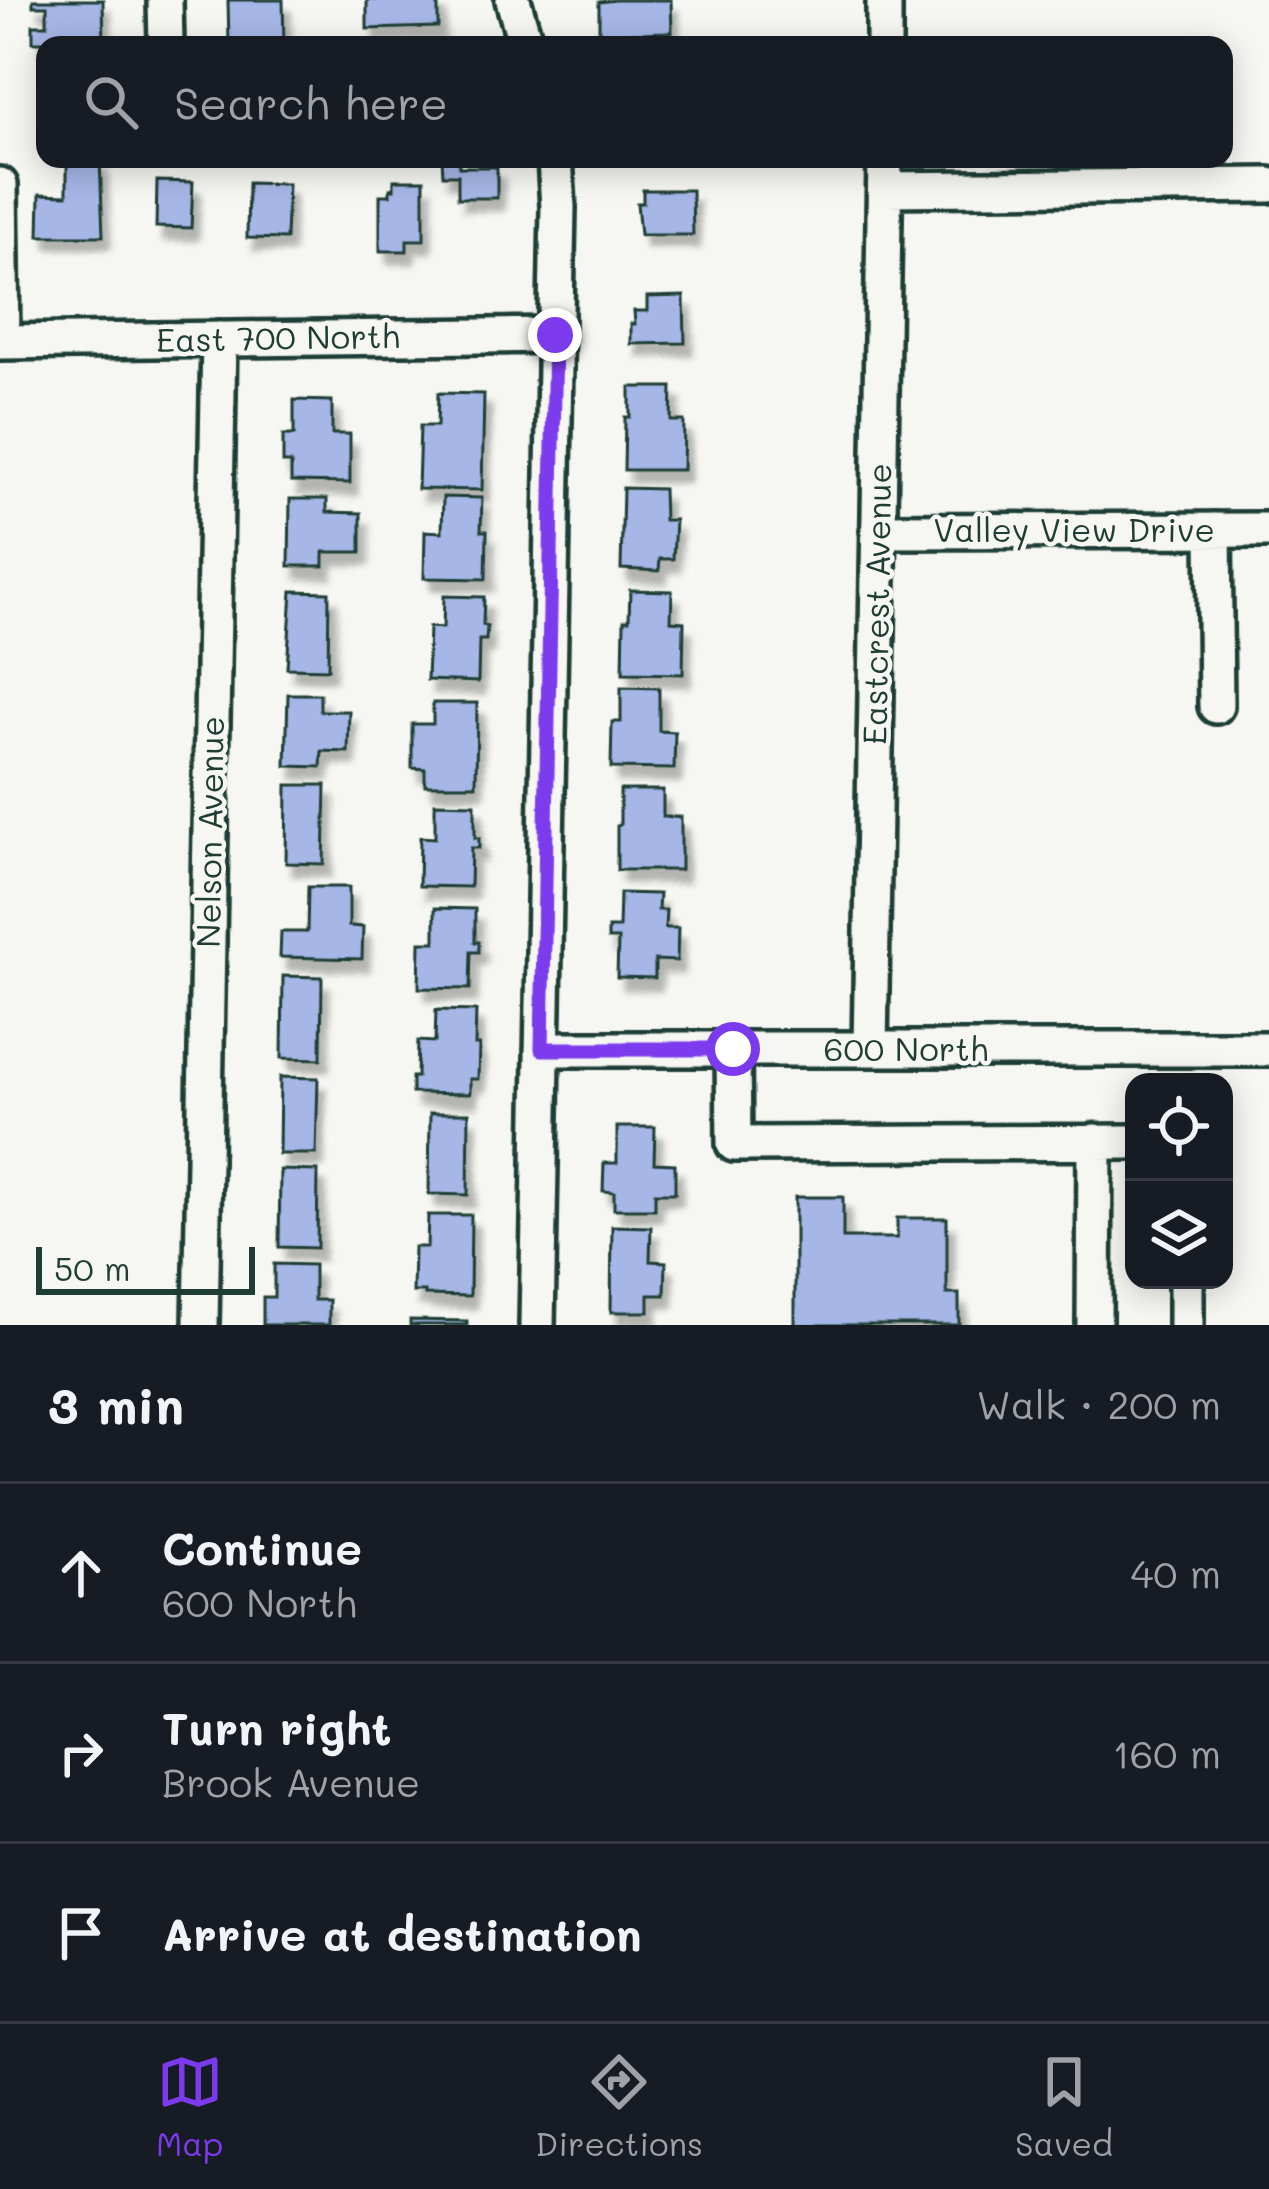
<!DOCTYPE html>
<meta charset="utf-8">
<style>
body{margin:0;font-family:Mali,sans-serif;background:#20242c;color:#f1f3f6}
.controls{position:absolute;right:36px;bottom:36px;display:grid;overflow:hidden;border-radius:24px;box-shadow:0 6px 30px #0003}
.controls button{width:108px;height:108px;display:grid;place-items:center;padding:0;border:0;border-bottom:3px solid #363941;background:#171b24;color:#f1f3f6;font:60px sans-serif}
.scale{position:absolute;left:36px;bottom:30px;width:219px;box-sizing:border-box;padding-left:12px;border:6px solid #1f3d34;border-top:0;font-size:33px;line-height:42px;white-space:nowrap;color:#1f3d34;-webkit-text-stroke:9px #f6f6f2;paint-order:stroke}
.stop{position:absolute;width:36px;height:36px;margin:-27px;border:9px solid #7c3aed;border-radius:50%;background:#fff}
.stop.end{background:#7c3aed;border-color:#fff;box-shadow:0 3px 12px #0008}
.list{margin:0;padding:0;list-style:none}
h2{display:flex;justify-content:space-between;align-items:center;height:156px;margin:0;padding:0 48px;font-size:51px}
h2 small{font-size:39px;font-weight:400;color:#9ea1a6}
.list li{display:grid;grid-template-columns:78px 1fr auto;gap:36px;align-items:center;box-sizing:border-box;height:180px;padding:0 48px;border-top:3px solid #363941}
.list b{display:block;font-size:45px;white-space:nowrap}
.list p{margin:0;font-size:39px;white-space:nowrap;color:#9ea1a6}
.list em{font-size:39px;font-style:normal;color:#9ea1a6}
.icon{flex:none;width:66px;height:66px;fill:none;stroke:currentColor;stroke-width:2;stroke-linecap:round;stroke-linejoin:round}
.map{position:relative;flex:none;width:1269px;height:1325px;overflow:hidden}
.search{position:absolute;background:#171b24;box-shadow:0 6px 30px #0003;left:36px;right:36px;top:36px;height:132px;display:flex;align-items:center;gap:30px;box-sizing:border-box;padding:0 42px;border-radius:24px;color:#9ea1a6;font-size:45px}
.sheet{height:696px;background:#171b24}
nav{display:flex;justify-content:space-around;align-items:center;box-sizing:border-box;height:168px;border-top:3px solid #363941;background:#171b24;font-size:33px;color:#9ea1a6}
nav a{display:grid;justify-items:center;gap:6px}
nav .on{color:#7c3aed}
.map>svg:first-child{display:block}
</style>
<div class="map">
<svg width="1269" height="1325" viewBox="0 0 1269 1325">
<defs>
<filter id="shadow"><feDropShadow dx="7" dy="12" stdDeviation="3" flood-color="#0004"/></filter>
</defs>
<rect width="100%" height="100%" fill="#f6f6f2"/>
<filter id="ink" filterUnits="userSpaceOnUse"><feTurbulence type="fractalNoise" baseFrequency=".00833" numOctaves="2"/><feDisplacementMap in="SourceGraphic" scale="24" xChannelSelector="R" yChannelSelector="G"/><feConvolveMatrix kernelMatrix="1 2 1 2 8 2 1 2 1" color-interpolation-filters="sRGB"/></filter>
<g filter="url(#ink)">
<!-- building -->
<path fill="#a6b6e6" stroke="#1f3d34" stroke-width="3" filter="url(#shadow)" d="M 33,0 L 103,0 L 104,45 L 47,45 L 47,42 L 33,42 L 33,25 L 47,25 L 47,6 L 33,6 Z
M 228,0 L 283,0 L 284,45 L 229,45 Z
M 367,0 L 438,0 L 438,27 L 367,29 Z
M 615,0 L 671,0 L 672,32 L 599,34 L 599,2 Z
M 67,159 L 100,159 L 103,236 L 39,236 L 40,194 L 67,195 Z
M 442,159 L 459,159 L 459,167 L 497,167 L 497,198 L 458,198 L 458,175 L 443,175 Z
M 394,180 L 424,180 L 424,240 L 407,240 L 407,251 L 380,251 L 380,195 L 390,195 L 390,189 L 394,189 Z
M 157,181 L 193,182 L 191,228 L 156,227 Z
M 248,183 L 288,184 L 286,239 L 247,238 Z
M 643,190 L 692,190 L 693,235 L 640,235 L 637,203 L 643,203 Z
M 684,296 L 685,343 L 631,344 L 631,324 L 635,324 L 634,311 L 647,311 L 647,297 Z
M 630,387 L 672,387 L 671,421 L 684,421 L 683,470 L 624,470 L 625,417 L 630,417 Z
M 438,393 L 484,394 L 482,490 L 418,489 L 420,426 L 437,426 Z
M 294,400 L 332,401 L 332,434 L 350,434 L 350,483 L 291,482 L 291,463 L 283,463 L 283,435 L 294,435 Z
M 623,488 L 663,489 L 664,520 L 675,520 L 673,559 L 660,559 L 659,571 L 621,569 Z
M 443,497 L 482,498 L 481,531 L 487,531 L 486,579 L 424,578 L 425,531 L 442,532 Z
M 290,499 L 327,499 L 327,512 L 361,513 L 361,552 L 324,552 L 324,566 L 289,566 Z
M 630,590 L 672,591 L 671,621 L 684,622 L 683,674 L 623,673 L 624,620 L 629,620 Z
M 292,591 L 329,592 L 328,669 L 287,668 Z
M 444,596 L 484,597 L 483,625 L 487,626 L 486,640 L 479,640 L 478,682 L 427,680 L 429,627 L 443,628 Z
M 621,687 L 659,688 L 659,731 L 675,732 L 674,769 L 611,768 L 612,722 L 621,722 Z
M 288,694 L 320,694 L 320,711 L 349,711 L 348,752 L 322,751 L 321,767 L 286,766 Z
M 433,703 L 477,703 L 476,785 L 425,785 L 425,769 L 412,768 L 412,724 L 433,724 Z
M 287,785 L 326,785 L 324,864 L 286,863 Z
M 620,790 L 663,790 L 663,817 L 681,817 L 681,870 L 617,870 L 617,826 L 620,825 Z
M 435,803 L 475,804 L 475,838 L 479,838 L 479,848 L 471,848 L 470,887 L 419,886 L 420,837 L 435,838 Z
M 308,887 L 349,887 L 349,926 L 363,927 L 362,959 L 280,957 L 281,932 L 307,932 Z
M 620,893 L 659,894 L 658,910 L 666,910 L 665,928 L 678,928 L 677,961 L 655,960 L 655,978 L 617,977 L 618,939 L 608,939 L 608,928 L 619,928 Z
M 435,908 L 475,909 L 475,942 L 479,942 L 479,952 L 471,952 L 470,989 L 419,988 L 420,942 L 435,942 Z
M 283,976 L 322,977 L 321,1059 L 282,1058 Z
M 436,1010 L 476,1011 L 475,1045 L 479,1045 L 478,1079 L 470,1079 L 470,1094 L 412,1093 L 412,1077 L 417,1077 L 418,1041 L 435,1042 Z
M 280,1077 L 318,1078 L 316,1154 L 279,1154 Z
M 430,1113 L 469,1113 L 468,1195 L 429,1194 Z
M 617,1127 L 655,1127 L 654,1163 L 675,1164 L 675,1193 L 655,1193 L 655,1209 L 614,1209 L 614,1192 L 603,1191 L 604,1163 L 617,1163 Z
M 280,1170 L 318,1171 L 317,1248 L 279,1247 Z
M 795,1197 L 843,1197 L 843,1238 L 897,1238 L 897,1218 L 947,1218 L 947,1294 L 959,1294 L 959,1325 L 795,1325 Z
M 428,1215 L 471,1215 L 470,1296 L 425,1295 L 425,1292 L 413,1292 L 414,1247 L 427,1247 Z
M 612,1226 L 651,1227 L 650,1261 L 666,1262 L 665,1295 L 649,1295 L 649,1312 L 611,1312 Z
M 274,1264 L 314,1265 L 314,1300 L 329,1300 L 329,1325 L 263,1325 L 263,1297 L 274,1297 Z
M 410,1320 L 467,1321 L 467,1325 L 410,1325 Z"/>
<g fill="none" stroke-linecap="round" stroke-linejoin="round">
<!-- minor casing -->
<g stroke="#1f3d34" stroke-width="42">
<path id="minor" d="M 165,0 L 166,45
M 513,0 L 526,45
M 884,0 L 884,45
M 0,185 L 2,341
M 885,189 L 1269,185
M 0,342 L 555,335
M 1214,530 L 1216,706
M 878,531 L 1269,530
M 542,1049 L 1269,1049
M 733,1049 L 734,1144 L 1134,1142
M 870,1049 L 885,159
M 1186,1280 L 1186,1325
M 201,1325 L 219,339
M 537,1325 L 558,207 L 555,159
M 1094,1325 L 1095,1141"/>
</g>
<!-- minor -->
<use href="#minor" stroke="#f6f6f2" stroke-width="33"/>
</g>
</g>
<g fill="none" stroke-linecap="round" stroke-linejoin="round" filter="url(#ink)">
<!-- route -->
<path stroke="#7c3aed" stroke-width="15" d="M 555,335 L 542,1049 L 733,1049"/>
</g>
<g text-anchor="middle" stroke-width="9" stroke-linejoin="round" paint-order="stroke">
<!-- street labels -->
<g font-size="33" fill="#1f3d34" stroke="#f6f6f2">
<text transform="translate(278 338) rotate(-1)" y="12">East 700 North</text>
<text x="1074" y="542">Valley View Drive</text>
<text transform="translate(877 604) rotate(-89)" y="12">Eastcrest Avenue</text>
<text transform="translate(210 832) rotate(-89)" y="12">Nelson Avenue</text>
<text x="906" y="1061">600 North</text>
</g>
</g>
</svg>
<div class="controls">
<button><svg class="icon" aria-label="locate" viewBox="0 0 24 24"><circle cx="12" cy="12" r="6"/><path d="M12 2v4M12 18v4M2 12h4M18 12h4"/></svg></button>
<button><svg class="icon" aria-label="layers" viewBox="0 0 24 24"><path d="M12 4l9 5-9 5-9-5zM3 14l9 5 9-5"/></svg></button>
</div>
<div class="scale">50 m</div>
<div class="stop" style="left:733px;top:1049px"></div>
<div class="stop end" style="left:555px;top:335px"></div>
<div class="search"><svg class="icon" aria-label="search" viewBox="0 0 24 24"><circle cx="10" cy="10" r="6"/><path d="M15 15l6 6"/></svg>Search here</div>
</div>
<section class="sheet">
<h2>3 min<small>Walk · 200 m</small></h2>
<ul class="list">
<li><svg class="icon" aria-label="ahead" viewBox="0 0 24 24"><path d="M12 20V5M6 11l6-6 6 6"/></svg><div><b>Continue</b><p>600 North</p></div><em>40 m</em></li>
<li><svg class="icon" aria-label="right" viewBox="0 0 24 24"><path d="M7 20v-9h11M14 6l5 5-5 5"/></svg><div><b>Turn right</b><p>Brook Avenue</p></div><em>160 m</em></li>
<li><svg class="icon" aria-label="arrive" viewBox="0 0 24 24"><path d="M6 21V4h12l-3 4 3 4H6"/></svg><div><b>Arrive at destination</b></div></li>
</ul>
</section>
<nav>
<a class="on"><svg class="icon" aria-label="map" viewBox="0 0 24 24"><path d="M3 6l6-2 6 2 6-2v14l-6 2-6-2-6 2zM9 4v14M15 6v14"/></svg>Map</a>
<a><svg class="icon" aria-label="directions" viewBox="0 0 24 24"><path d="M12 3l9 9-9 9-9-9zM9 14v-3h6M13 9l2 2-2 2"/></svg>Directions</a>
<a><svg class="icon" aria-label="saved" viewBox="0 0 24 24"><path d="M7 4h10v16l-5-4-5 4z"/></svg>Saved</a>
</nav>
